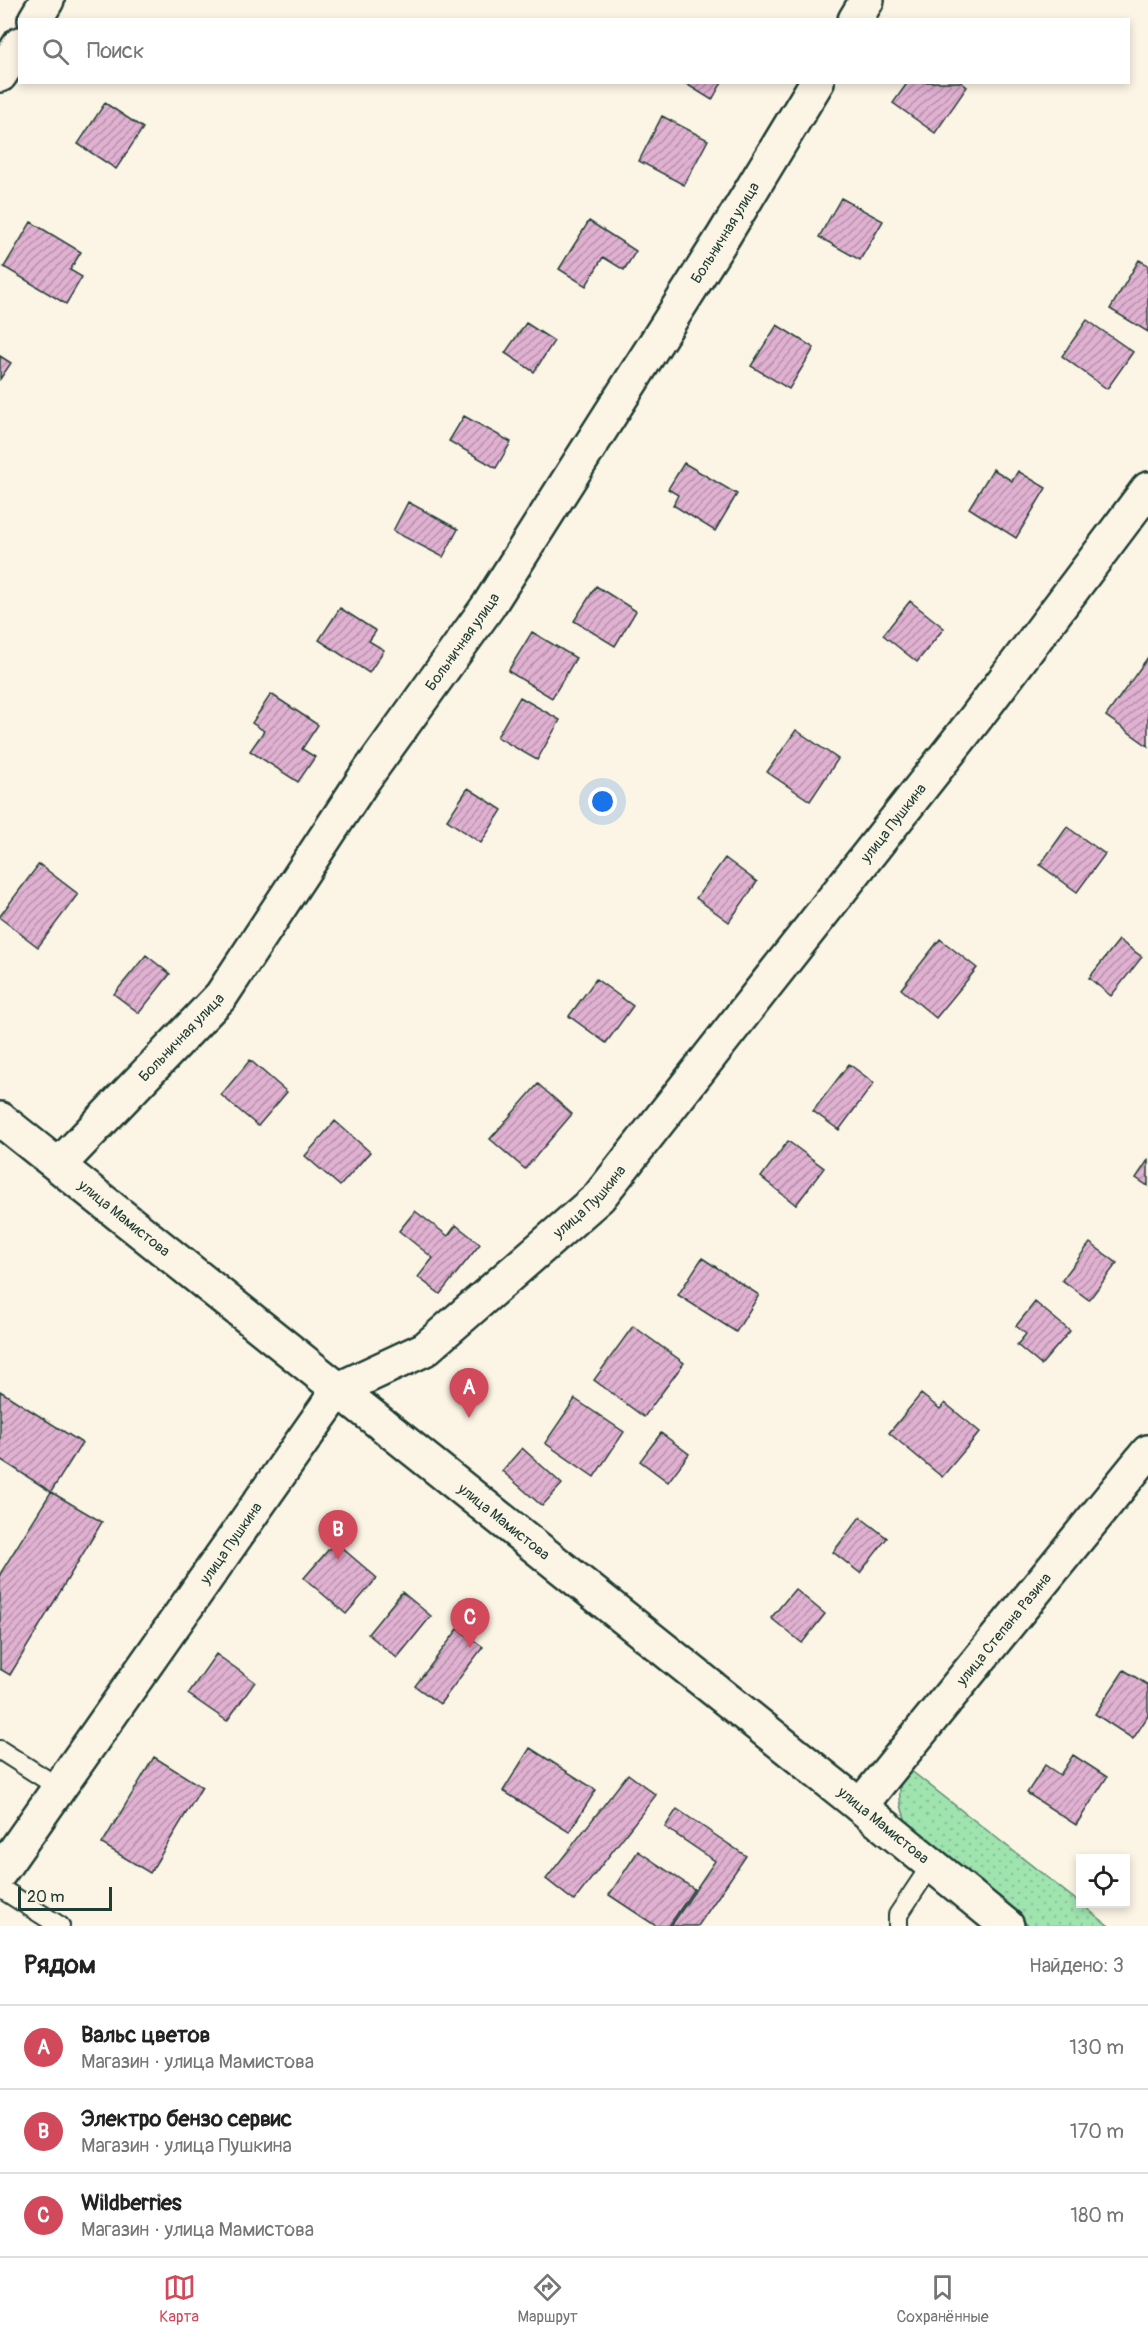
<!DOCTYPE html>
<html lang="ru">
<meta charset="utf-8">
<style>
body{margin:0;font-family:Pangolin,sans-serif;background:#f2f2f2;color:#222}
.controls{position:absolute;right:18px;bottom:18px;display:grid;overflow:hidden;border-radius:0px;box-shadow:0 3px 9px #0003}
.controls button{width:54px;height:54px;display:grid;place-items:center;padding:0;border:0;border-bottom:2px solid #e0e0e0;background:#fff;color:#222;font:30px sans-serif}
.scale{position:absolute;left:18px;bottom:15px;width:94px;box-sizing:border-box;padding-left:6px;border:3px solid #1f3d34;border-top:0;font-size:16px;line-height:21px;white-space:nowrap;color:#1f3d34;-webkit-text-stroke:4px #fcf5e5;paint-order:stroke}
.you{position:absolute;left:603px;top:802px;width:21px;height:21px;margin:-15px;border:4px solid #fff;border-radius:50%;background:#1a73e8;box-shadow:0 0 0 9px #1a73e833}
.badge{display:grid;place-items:center;width:39px;height:39px;border-radius:50%;background:#d1495b;color:#fff;font-size:20px;font-weight:700}
.pin{position:absolute;translate:-50% -50px;filter:drop-shadow(0 2px 3px #0008)}
.pin::after{content:'';position:absolute;top:32px;width:21px;height:18px;background:inherit;clip-path:polygon(0 0,100% 0,50% 100%)}
.list{margin:0;padding:0;list-style:none}
h2{display:flex;justify-content:space-between;align-items:center;height:78px;margin:0;padding:0 24px;font-size:26px}
h2 small{font-size:20px;font-weight:400;color:#767676}
.list li{display:grid;grid-template-columns:39px 1fr auto;gap:18px;align-items:center;box-sizing:border-box;height:84px;padding:0 24px;border-top:2px solid #e0e0e0}
.list b{display:block;font-size:22px;white-space:nowrap}
.list p{margin:0;font-size:20px;white-space:nowrap;color:#767676}
.list em{font-size:20px;font-style:normal;color:#767676}
.icon{flex:none;width:33px;height:33px;fill:none;stroke:currentColor;stroke-width:2;stroke-linecap:round;stroke-linejoin:round}
.map{position:relative;flex:none;width:1148px;height:1926px;overflow:hidden}
.search{position:absolute;background:#fff;box-shadow:0 3px 9px #0003;left:18px;right:18px;top:18px;height:66px;display:flex;align-items:center;gap:15px;box-sizing:border-box;padding:0 21px;border-radius:0px;color:#767676;font-size:22px}
.sheet{height:330px;background:#fff}
nav{display:flex;justify-content:space-around;align-items:center;box-sizing:border-box;height:84px;border-top:2px solid #e0e0e0;background:#fff;font-size:16px;color:#767676}
nav a{display:grid;justify-items:center;gap:3px}
nav .on{color:#d1495b}
.map>svg:first-child{display:block}
</style>
<div class="map">
<svg width="1148" height="1926" viewBox="0 0 1148 1926">
<defs>
<pattern id="grass-dots" width="8" height="8" patternUnits="userSpaceOnUse" patternTransform="scale(1.5)"><rect width="8" height="8" fill="#9fe3af"/><path d="M2 2h.1M6 6h.1" fill="none" stroke="#88c497" stroke-width="1.8" stroke-linecap="round"/></pattern>
<pattern id="building-hatch" width="6" height="6" patternUnits="userSpaceOnUse" patternTransform="scale(1.5)"><rect width="6" height="6" fill="#e1b1d2"/><path d="M-1 1l2-2M0 6l6-6M5 7l2-2" fill="none" stroke="#b691ab"/></pattern>
</defs>
<rect width="100%" height="100%" fill="#fcf5e5"/>
<filter id="ink" filterUnits="userSpaceOnUse"><feTurbulence type="fractalNoise" baseFrequency=".0167" numOctaves="2"/><feDisplacementMap in="SourceGraphic" scale="12" xChannelSelector="R" yChannelSelector="G"/><feConvolveMatrix kernelMatrix="1 2 1 2 8 2 1 2 1" color-interpolation-filters="sRGB"/></filter>
<g filter="url(#ink)">
<!-- grass -->
<path fill="url(#grass-dots)" stroke="#5f9072" stroke-width="1.5" d="M 905,1766 L 1109,1926 L 1029,1926 L 909,1828 C 898,1803 897,1792 905,1766 Z"/>
<!-- building -->
<path fill="url(#building-hatch)" stroke="#1f3d34" stroke-width="1.5" d="M 683,82 L 722,82 L 712,100 Z
M 908,82 L 961,82 L 967,87 L 935,133 L 893,103 Z
M 105,103 L 143,128 L 116,169 L 78,144 Z
M 662,116 L 708,140 L 684,185 L 639,161 Z
M 841,198 L 883,221 L 860,260 L 819,237 Z
M 589,221 L 636,251 L 624,270 L 603,257 L 586,286 L 559,269 Z
M 31,222 L 81,252 L 70,270 L 82,277 L 66,304 L 4,267 Z
M 1139,260 L 1148,265 L 1148,332 L 1110,309 Z
M 1087,320 L 1133,352 L 1107,389 L 1062,356 Z
M 526,323 L 554,341 L 534,372 L 505,353 Z
M 777,325 L 814,348 L 789,389 L 751,366 Z
M 0,356 L 11,363 L 0,379 Z
M 464,416 L 511,442 L 496,468 L 449,441 Z
M 684,463 L 737,494 L 715,531 L 673,505 L 678,495 L 668,489 Z
M 993,469 L 1012,481 L 1018,471 L 1046,488 L 1016,538 L 969,508 Z
M 408,502 L 458,529 L 443,557 L 393,531 Z
M 596,586 L 636,611 L 615,646 L 574,621 Z
M 910,601 L 944,628 L 917,662 L 883,635 Z
M 340,608 L 376,631 L 369,641 L 384,650 L 369,673 L 319,640 Z
M 532,632 L 576,658 L 552,698 L 508,671 Z
M 1148,657 L 1148,746 L 1106,716 Z
M 271,694 L 318,725 L 302,749 L 315,757 L 298,782 L 250,751 L 264,731 L 252,723 Z
M 520,697 L 560,720 L 537,760 L 497,737 Z
M 796,730 L 838,759 L 810,801 L 767,772 Z
M 468,788 L 502,810 L 481,843 L 447,820 Z
M 1067,827 L 1105,854 L 1077,892 L 1040,865 Z
M 725,858 L 757,882 L 729,922 L 696,898 Z
M 39,864 L 78,894 L 38,947 L 0,918 L 0,916 Z
M 940,939 L 977,968 L 936,1018 L 901,989 Z
M 1119,940 L 1142,957 L 1111,996 L 1089,978 Z
M 146,955 L 170,974 L 139,1013 L 114,994 Z
M 596,979 L 633,1006 L 606,1043 L 569,1016 Z
M 250,1060 L 287,1092 L 258,1126 L 221,1095 Z
M 849,1064 L 874,1083 L 839,1130 L 813,1111 Z
M 538,1084 L 572,1114 L 525,1169 L 490,1139 Z
M 335,1121 L 370,1152 L 340,1186 L 305,1156 Z
M 788,1141 L 824,1168 L 796,1205 L 761,1177 Z
M 1148,1160 L 1148,1186 L 1136,1178 Z
M 415,1211 L 448,1236 L 456,1225 L 480,1244 L 440,1294 L 418,1277 L 433,1258 L 399,1231 Z
M 1090,1243 L 1117,1263 L 1089,1300 L 1062,1280 Z
M 702,1258 L 759,1295 L 736,1332 L 678,1295 Z
M 1035,1302 L 1070,1331 L 1041,1365 L 1017,1345 L 1026,1334 L 1016,1326 Z
M 633,1326 L 684,1363 L 644,1417 L 594,1380 Z
M 0,1391 L 82,1443 L 51,1492 L 0,1459 Z
M 921,1394 L 940,1409 L 945,1403 L 980,1432 L 942,1477 L 889,1433 Z
M 575,1399 L 624,1432 L 594,1477 L 545,1443 Z
M 661,1433 L 689,1454 L 668,1482 L 640,1461 Z
M 522,1448 L 562,1484 L 542,1506 L 502,1471 Z
M 51,1492 L 102,1522 L 10,1675 L 0,1669 L 0,1574 Z
M 860,1517 L 887,1538 L 860,1573 L 833,1552 Z
M 335,1542 L 377,1578 L 346,1614 L 304,1578 Z
M 795,1589 L 825,1614 L 802,1643 L 771,1618 Z
M 402,1592 L 431,1616 L 397,1658 L 368,1634 Z
M 458,1629 L 483,1647 L 440,1704 L 415,1686 Z
M 216,1654 L 255,1682 L 227,1721 L 188,1694 Z
M 1124,1670 L 1148,1685 L 1148,1716 L 1133,1739 L 1095,1714 Z
M 530,1748 L 596,1790 L 569,1832 L 503,1791 Z
M 1073,1755 L 1107,1777 L 1076,1825 L 1027,1793 L 1045,1765 L 1060,1775 Z
M 154,1757 L 202,1787 L 150,1873 L 102,1844 Z
M 628,1774 L 656,1795 L 574,1901 L 546,1879 Z
M 677,1809 L 746,1856 L 698,1926 L 671,1926 L 715,1861 L 665,1827 Z
M 638,1851 L 694,1889 L 669,1926 L 656,1926 L 609,1895 Z"/>
<g fill="none" stroke-linecap="round" stroke-linejoin="round">
<!-- service casing -->
<g stroke="#1f3d34" stroke-width="22">
<path id="service" d="M 0,1750 L 58,1787
M 0,1888 L 60,1926
M 898,1926 L 898,1915 L 932,1864"/>
</g>
<!-- minor casing -->
<g stroke="#1f3d34" stroke-width="38">
<g id="minor">
<path d="M 35,20 L 47,0"/>
<path d="M 855,20 L 867,0"/>
<path d="M 0,75 L 20,44"/>
<path id="s1" d="M 59,1165 L 221,996 L 364,779 L 489,605 L 723,237 L 817,82"/>
<path id="s2" d="M 860,1806 L 1148,1452"/>
<path id="s3" d="M 0,1872 L 339,1389 L 425,1349 L 599,1197 L 975,719 L 1148,489"/>
</g>
</g>
<!-- tertiary casing -->
<g stroke="#1f3d34" stroke-width="38">
<g id="tertiary">
<path id="s4" d="M 0,1119 L 860,1806 L 1007,1926"/>
</g>
</g>
<!-- service -->
<use href="#service" stroke="#fcf5e5" stroke-width="18"/>
<!-- minor -->
<use href="#minor" stroke="#fcf5e5" stroke-width="33"/>
<!-- tertiary -->
<use href="#tertiary" stroke="#fcf5e5" stroke-width="33"/>
</g>
</g>
<g text-anchor="middle" stroke-width="5" stroke-linejoin="round" paint-order="stroke">
<!-- street labels -->
<g font-size="15" fill="#1f3d34" stroke="#fcf5e5">
<text dy="5" stroke="none"><textPath href="#s1" startOffset="1149">Больничная улица</textPath></text>
<text dy="5" stroke="none"><textPath href="#s1" startOffset="663">Больничная улица</textPath></text>
<text dy="5" stroke="none"><textPath href="#s3" startOffset="1392">улица Пушкина</textPath></text>
<text dy="5" stroke="none"><textPath href="#s1" startOffset="177">Больничная улица</textPath></text>
<text dy="5" stroke="none"><textPath href="#s3" startOffset="906">улица Пушкина</textPath></text>
<text dy="5" stroke="none"><textPath href="#s4" startOffset="159">улица Мамистова</textPath></text>
<text dy="5" stroke="none"><textPath href="#s4" startOffset="645">улица Мамистова</textPath></text>
<text dy="5" stroke="none"><textPath href="#s3" startOffset="402">улица Пушкина</textPath></text>
<text dy="5" stroke="none"><textPath href="#s2" startOffset="228">улица Степана Разина</textPath></text>
<text dy="5" stroke="none"><textPath href="#s4" startOffset="1131">улица Мамистова</textPath></text>
</g>
</g>
</svg>
<div class="controls">
<button><svg class="icon" aria-label="locate" viewBox="0 0 24 24"><circle cx="12" cy="12" r="6"/><path d="M12 2v4M12 18v4M2 12h4M18 12h4"/></svg></button>
</div>
<div class="scale">20 m</div>
<div class="you"></div>
<div class="pin badge" style="left:469px;top:1418px">A</div>
<div class="pin badge" style="left:338px;top:1560px">B</div>
<div class="pin badge" style="left:470px;top:1648px">C</div>
<div class="search"><svg class="icon" aria-label="search" viewBox="0 0 24 24"><circle cx="10" cy="10" r="6"/><path d="M15 15l6 6"/></svg>Поиск</div>
</div>
<section class="sheet">
<h2>Рядом<small>Найдено: 3</small></h2>
<ul class="list">
<li><span class="badge">A</span><div><b>Вальс цветов</b><p>Магазин · улица Мамистова</p></div><em>130 m</em></li>
<li><span class="badge">B</span><div><b>Электро бензо сервис</b><p>Магазин · улица Пушкина</p></div><em>170 m</em></li>
<li><span class="badge">C</span><div><b>Wildberries</b><p>Магазин · улица Мамистова</p></div><em>180 m</em></li>
</ul>
</section>
<nav>
<a class="on"><svg class="icon" aria-label="map" viewBox="0 0 24 24"><path d="M3 6l6-2 6 2 6-2v14l-6 2-6-2-6 2zM9 4v14M15 6v14"/></svg>Карта</a>
<a><svg class="icon" aria-label="directions" viewBox="0 0 24 24"><path d="M12 3l9 9-9 9-9-9zM9 14v-3h6M13 9l2 2-2 2"/></svg>Маршрут</a>
<a><svg class="icon" aria-label="saved" viewBox="0 0 24 24"><path d="M7 4h10v16l-5-4-5 4z"/></svg>Сохранённые</a>
</nav>
